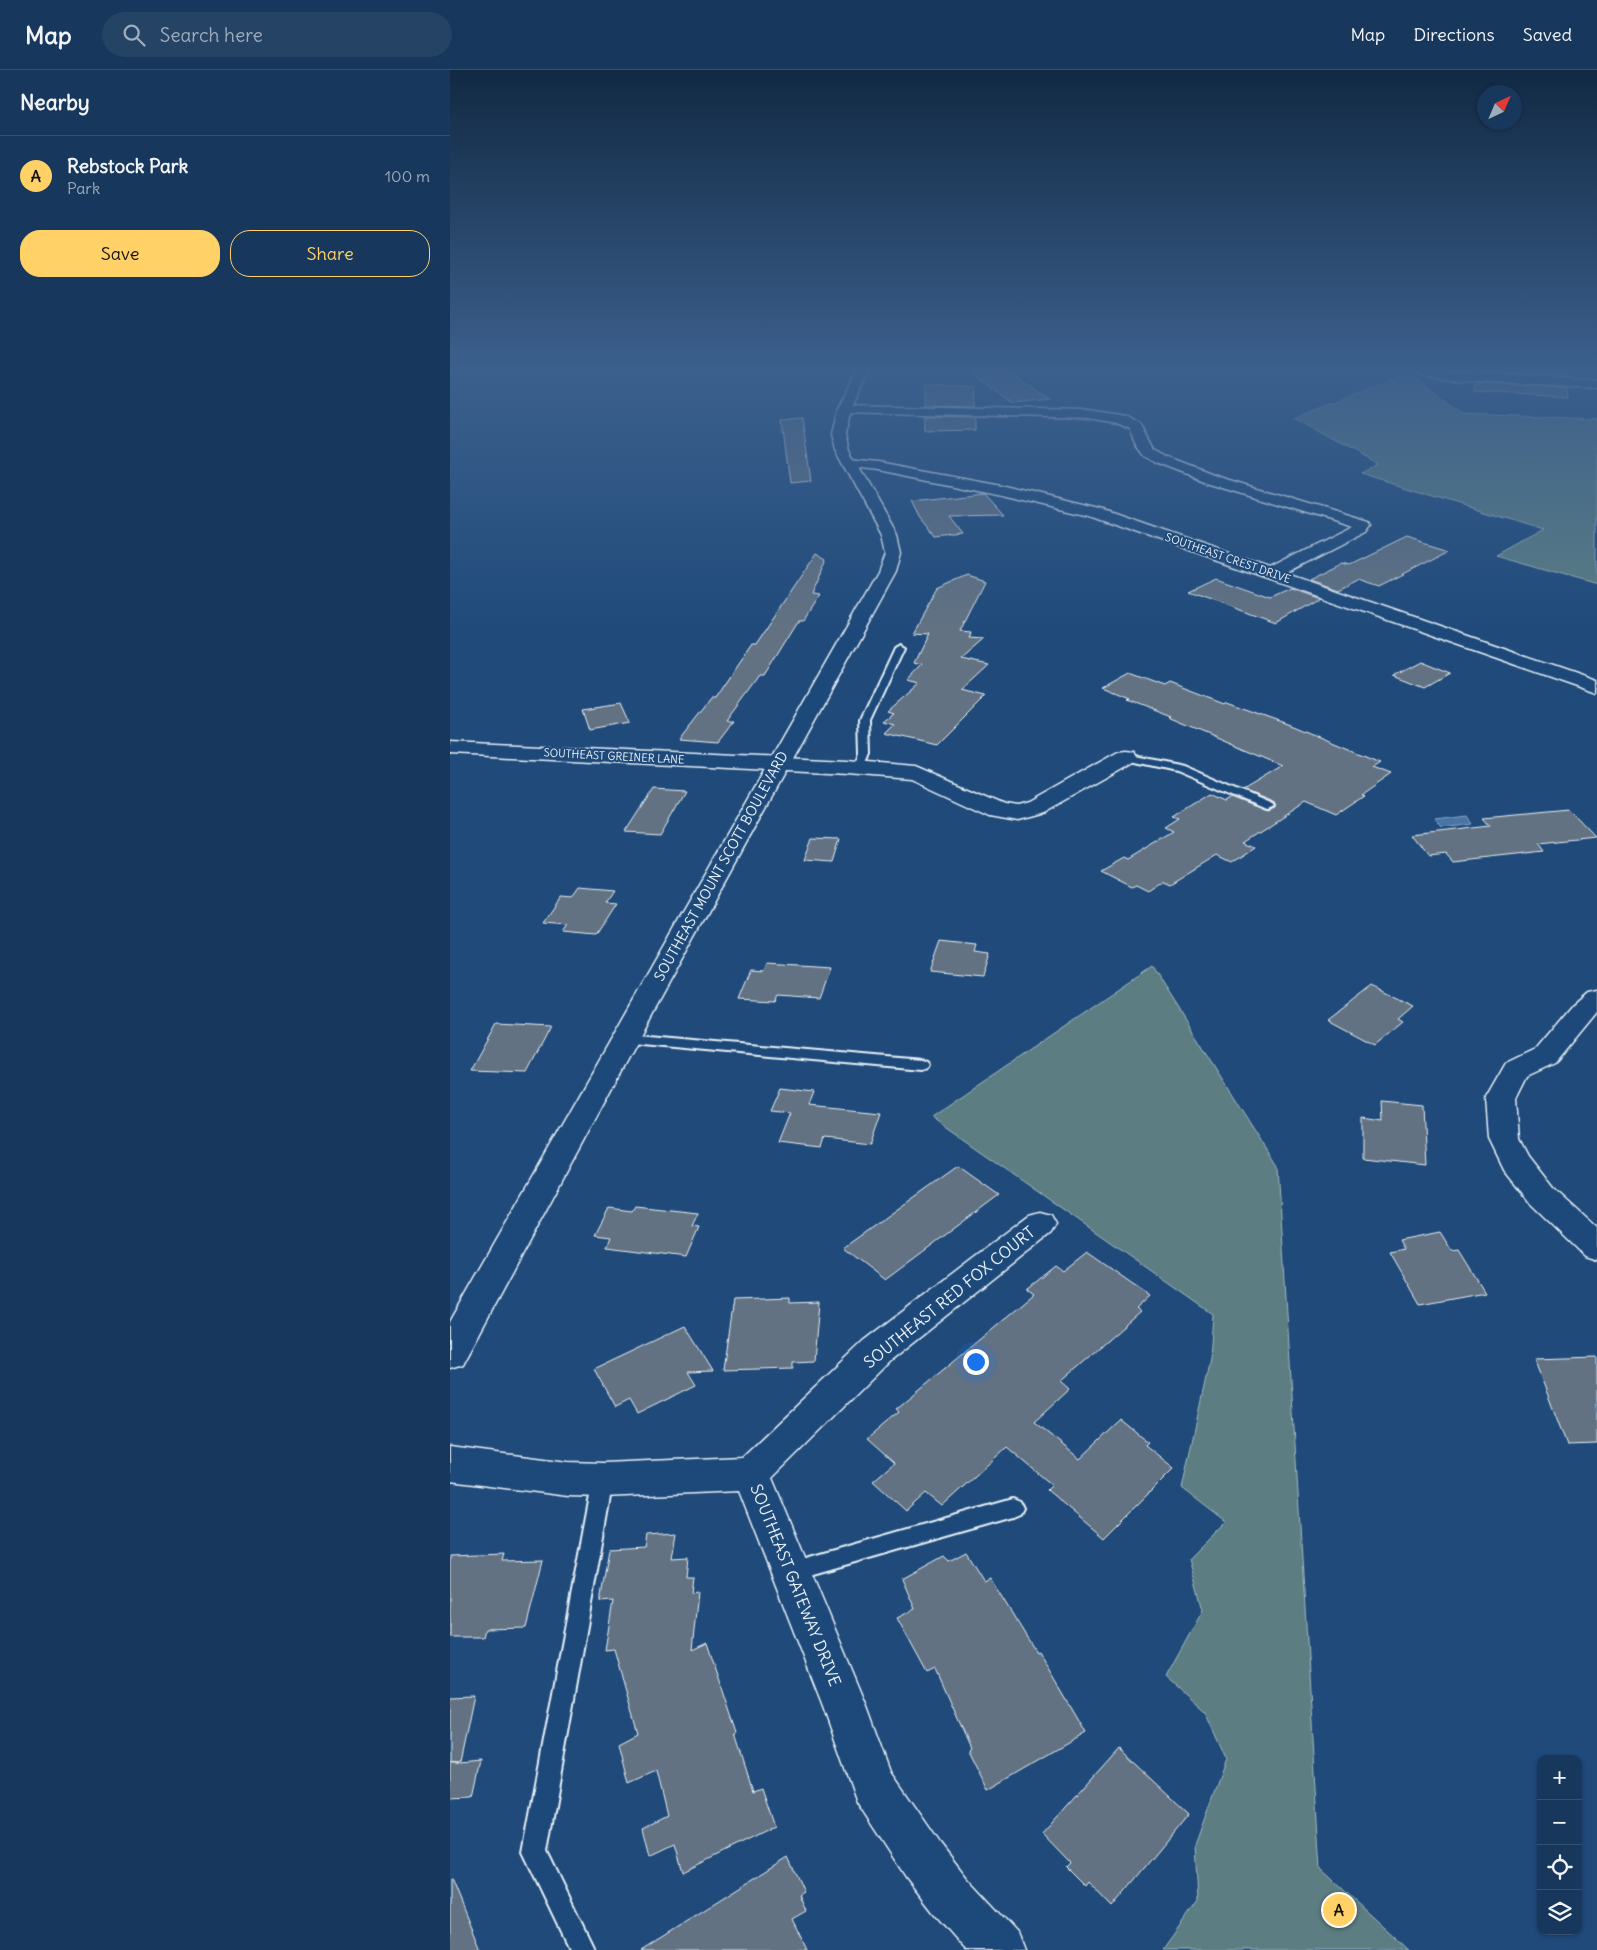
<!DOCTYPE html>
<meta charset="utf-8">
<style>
body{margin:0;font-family:Delius,sans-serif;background:#244365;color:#f1f3f6}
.controls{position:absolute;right:15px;bottom:15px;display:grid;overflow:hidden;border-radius:10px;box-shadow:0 1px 4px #0004}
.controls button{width:45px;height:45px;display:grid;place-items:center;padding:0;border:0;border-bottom:1px solid #365272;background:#17385c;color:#f1f3f6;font:25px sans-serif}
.compass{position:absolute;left:1027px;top:15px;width:45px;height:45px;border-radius:50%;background:#17385c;box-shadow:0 1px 4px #0004;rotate:44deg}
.you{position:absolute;left:525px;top:1291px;width:18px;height:18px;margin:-12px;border:4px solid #fff;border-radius:50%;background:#1a73e8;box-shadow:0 0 0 8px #1a73e833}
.badge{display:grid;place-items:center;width:32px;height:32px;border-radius:50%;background:#ffd166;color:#111;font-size:16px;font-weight:700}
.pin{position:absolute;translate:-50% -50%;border:2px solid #fff;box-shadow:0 1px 5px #0006}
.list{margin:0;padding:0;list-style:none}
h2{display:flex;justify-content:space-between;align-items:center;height:65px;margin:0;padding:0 20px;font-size:21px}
h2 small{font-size:16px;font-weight:400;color:#9eacbb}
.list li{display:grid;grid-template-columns:32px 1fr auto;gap:15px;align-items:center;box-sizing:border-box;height:80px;padding:0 20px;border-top:1px solid #365272}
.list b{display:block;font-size:19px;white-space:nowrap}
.list p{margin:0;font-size:16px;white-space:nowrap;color:#9eacbb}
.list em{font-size:16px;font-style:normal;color:#9eacbb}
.actions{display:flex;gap:10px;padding:15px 20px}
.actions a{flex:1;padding:11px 0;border:1px solid #ffd166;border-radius:20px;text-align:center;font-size:18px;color:#ffd166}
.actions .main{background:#ffd166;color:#111}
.icon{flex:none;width:28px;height:28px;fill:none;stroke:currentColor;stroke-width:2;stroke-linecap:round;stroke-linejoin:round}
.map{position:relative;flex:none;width:1147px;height:1880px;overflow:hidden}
header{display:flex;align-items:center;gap:30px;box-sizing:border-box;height:70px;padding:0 25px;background:#17385c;border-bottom:1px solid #365272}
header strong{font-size:24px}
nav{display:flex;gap:28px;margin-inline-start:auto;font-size:18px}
.search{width:350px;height:45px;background:#244365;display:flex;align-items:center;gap:12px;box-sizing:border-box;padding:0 18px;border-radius:28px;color:#9eacbb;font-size:19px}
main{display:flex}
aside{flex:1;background:#17385c}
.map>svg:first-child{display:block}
</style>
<header>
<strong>Map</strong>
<div class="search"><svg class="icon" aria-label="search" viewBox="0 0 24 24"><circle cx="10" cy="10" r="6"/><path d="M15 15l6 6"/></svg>Search here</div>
<nav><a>Map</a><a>Directions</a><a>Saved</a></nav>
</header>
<main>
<aside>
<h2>Nearby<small></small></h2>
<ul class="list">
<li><span class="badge">A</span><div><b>Rebstock Park</b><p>Park</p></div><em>100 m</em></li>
</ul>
<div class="actions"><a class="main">Save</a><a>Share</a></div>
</aside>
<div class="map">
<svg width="1147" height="1880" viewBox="0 0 1147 1880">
<rect width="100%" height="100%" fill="#1f4a7a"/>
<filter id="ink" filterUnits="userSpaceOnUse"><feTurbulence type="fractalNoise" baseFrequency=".02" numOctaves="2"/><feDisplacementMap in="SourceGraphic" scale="10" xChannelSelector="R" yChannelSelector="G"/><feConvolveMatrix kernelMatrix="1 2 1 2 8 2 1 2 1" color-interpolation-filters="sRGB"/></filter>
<g filter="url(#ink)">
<!-- green -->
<path fill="#5b7e83" stroke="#a2b8be" d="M 958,303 L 1015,344 L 1147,349 L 1147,515 L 1046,486 L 1093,460 L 910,404 L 928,395 L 844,348 Z
M 702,896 L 828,1096 L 871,1799 L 959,1880 L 713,1880 L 748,1831 L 745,1775 L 776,1689 L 755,1642 L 716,1607 L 753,1540 L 739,1489 L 776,1452 L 732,1418 L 760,1289 L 763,1244 L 481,1047 Z"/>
<!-- water -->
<path fill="#4a75a5" stroke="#89a7c6" d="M 1017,745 L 1023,754 L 991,758 L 984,749 Z"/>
<!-- building -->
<path fill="#637282" stroke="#e8f1f8" d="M 520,301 L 559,301 L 600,329 L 563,333 Z
M 1028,301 L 1116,301 L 1116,306 L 1056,302 Z
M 476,314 L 526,317 L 525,336 L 476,335 Z
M 1026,314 L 1117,318 L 1118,327 L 1025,322 Z
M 475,346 L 525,347 L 525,360 L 475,361 Z
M 352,348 L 361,411 L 340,413 L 332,350 Z
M 533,423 L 553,445 L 499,446 L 513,464 L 486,467 L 470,447 L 462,431 Z
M 957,467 L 1000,480 L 929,516 L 908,509 L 888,519 L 859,509 L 891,493 L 899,495 Z
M 367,483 L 377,489 L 361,525 L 369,526 L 353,551 L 349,551 L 315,606 L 310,606 L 277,651 L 284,651 L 268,672 L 229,669 L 261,628 L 265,628 L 301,575 L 305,575 Z
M 517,505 L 535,511 L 510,561 L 521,562 L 519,568 L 534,569 L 511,589 L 539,595 L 512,620 L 536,626 L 487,675 L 436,663 L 445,654 L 434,651 L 444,643 L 438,641 L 470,613 L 458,610 L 472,595 L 464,593 L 478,564 L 462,563 L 487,518 Z
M 766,508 L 820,527 L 840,518 L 869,528 L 826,553 L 738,521 Z
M 970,591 L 1000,603 L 975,617 L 944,605 Z
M 680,603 L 715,616 L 720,613 L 775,634 L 777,632 L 841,655 L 930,692 L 922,697 L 941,704 L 911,725 L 914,726 L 886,745 L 856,732 L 795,771 L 806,776 L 782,792 L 767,785 L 720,814 L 713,811 L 698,821 L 686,815 L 682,817 L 651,801 L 674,788 L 678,790 L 724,762 L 716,758 L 730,749 L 724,747 L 762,723 L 777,730 L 782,727 L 818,741 L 825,738 L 825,735 L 823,732 L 793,720 L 833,696 L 719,648 L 721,647 L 677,630 L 680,629 L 653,618 Z
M 171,633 L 180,653 L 140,660 L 133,639 Z
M 204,719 L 235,721 L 210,764 L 176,762 Z
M 1119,740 L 1146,768 L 1088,774 L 1094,782 L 1003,792 L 996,784 L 978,786 L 962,765 L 1041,756 L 1034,748 Z
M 363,768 L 391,769 L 384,792 L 355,790 Z
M 130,818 L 163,821 L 155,833 L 166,834 L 146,865 L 113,862 L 118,855 L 93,853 L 111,827 L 123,828 Z
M 491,871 L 527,875 L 525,882 L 540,884 L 533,907 L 480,902 Z
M 317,893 L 380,897 L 369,928 L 328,925 L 325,931 L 289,929 L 301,900 L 314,901 Z
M 922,916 L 963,936 L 948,949 L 953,952 L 925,975 L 878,950 Z
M 46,954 L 101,957 L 77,1003 L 20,1001 Z
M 330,1018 L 364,1022 L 359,1035 L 431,1042 L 420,1074 L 375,1069 L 372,1078 L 328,1073 L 340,1043 L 320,1041 Z
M 932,1031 L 972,1035 L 975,1095 L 913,1088 L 913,1048 L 933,1051 Z
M 508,1096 L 549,1125 L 435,1210 L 393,1178 Z
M 185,1136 L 248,1143 L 242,1156 L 249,1157 L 236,1187 L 157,1177 L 161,1167 L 145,1165 L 159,1138 L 182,1141 Z
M 990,1162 L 1002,1181 L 1009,1180 L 1035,1222 L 970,1234 L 940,1182 L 954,1179 L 949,1170 Z
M 637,1182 L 700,1226 L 686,1239 L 690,1242 L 611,1311 L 620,1319 L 584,1352 L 630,1389 L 671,1350 L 698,1372 L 695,1375 L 724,1398 L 654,1468 L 597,1420 L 602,1415 L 557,1377 L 492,1436 L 476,1423 L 456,1441 L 423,1411 L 444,1393 L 417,1369 L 449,1342 L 446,1339 L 584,1224 L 577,1219 L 606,1196 L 613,1201 Z
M 340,1228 L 340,1233 L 369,1232 L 364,1291 L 343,1292 L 343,1298 L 273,1300 L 283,1230 Z
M 235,1256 L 263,1301 L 238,1302 L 246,1315 L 187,1344 L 179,1330 L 165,1337 L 144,1299 Z
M 1147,1287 L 1147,1374 L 1117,1375 L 1084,1289 Z
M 226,1463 L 222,1488 L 238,1487 L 236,1507 L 243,1507 L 241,1523 L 248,1522 L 242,1580 L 257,1573 L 287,1663 L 285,1664 L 303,1721 L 311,1718 L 324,1757 L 233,1802 L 225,1774 L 200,1786 L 193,1758 L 217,1746 L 206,1701 L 179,1713 L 169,1673 L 188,1663 L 164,1579 L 155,1580 L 163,1531 L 150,1532 L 159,1479 L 194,1477 L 196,1465 Z
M 516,1482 L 534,1511 L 540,1508 L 586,1582 L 588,1581 L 636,1663 L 538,1720 L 518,1680 L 520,1678 L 485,1599 L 477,1603 L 447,1548 L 465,1539 L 452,1509 L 494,1486 L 499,1491 Z
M 54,1484 L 52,1491 L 93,1490 L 76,1558 L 35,1559 L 33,1567 L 0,1567 L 0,1486 Z
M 24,1626 L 10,1693 L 31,1691 L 23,1727 L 0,1728 L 0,1693 L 9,1693 L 0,1692 L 0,1627 Z
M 669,1678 L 739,1744 L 662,1837 L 638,1812 L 635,1816 L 616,1797 L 620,1793 L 592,1764 Z
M 338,1787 L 354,1822 L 349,1825 L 356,1841 L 342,1849 L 357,1880 L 191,1880 Z
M 0,1809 L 1,1809 L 30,1880 L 0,1880 Z"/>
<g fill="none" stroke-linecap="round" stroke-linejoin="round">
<!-- service casing -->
<g stroke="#e8f1f8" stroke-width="4">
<path id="service" d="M 449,574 L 454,577 L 420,650 L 421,684 L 414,701 L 406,701 L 405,699 L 411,684 L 410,650 L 444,577 Z
M 676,684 L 733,696 L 822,734 L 824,736 L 818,739 L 814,738 L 726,701 L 672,689 L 671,687 L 672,685 Z
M 174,964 L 471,990 L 476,992 L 478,995 L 476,998 L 471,1000 L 169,972 L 167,969 L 169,966 Z
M 153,1402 L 160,1404 L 163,1410 L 97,1781 L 145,1880 L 120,1880 L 73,1782 L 143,1410 L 146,1404 Z
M 563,1429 L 570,1432 L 573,1438 L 570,1444 L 563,1447 L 342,1510 L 335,1508 L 332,1501 L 335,1494 L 342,1492 Z"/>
</g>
<!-- minor casing -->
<g stroke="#e8f1f8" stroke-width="3">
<path id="minor" d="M 394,335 L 638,340 L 675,346 L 691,354 L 705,380 L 718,387 L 767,406 L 919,452 L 921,455 L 916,462 L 836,503 L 1147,610 L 1147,623 L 639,446 L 551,425 L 428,400 L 395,396 L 393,393 L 395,390 L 400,389 L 428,392 L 551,415 L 650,439 L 820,498 L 902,457 L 757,412 L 708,393 L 695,386 L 686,374 L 680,359 L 666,353 L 638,348 L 389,342 L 387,339 L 389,336 Z
M 0,672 L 397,690 L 466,696 L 554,734 L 566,736 L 577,733 L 668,682 L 676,681 L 684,682 L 687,687 L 684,692 L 593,743 L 567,750 L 540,745 L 462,709 L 397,704 L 0,684 Z
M 1147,920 L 1147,942 L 1105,993 L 1077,1006 L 1066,1028 L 1069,1069 L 1078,1086 L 1103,1118 L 1147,1158 L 1147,1190 L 1135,1186 L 1081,1134 L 1054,1100 L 1039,1069 L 1036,1028 L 1056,993 L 1085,979 L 1123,934 L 1137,922 Z
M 590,1142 L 601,1145 L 606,1154 L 601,1163 L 440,1291 L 322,1408 L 417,1636 L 441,1702 L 490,1773 L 517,1808 L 567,1862 L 574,1880 L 516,1880 L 483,1842 L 456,1807 L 407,1732 L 373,1636 L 289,1421 L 153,1427 L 118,1426 L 0,1411 L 0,1377 L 118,1392 L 153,1393 L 292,1387 L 414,1271 L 579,1145 Z"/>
</g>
<!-- tertiary casing -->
<g stroke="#e8f1f8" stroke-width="3">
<path id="tertiary" d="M 965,301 C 1025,301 1087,307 1147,310 L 1147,318 L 1028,312 L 971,305 Z"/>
</g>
<!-- secondary casing -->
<g stroke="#e8f1f8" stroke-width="3">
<path id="secondary" d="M 407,301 L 419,301 L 401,339 L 395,365 L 399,380 L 447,465 L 451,482 L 446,501 L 188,969 L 13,1294 L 0,1298 L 0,1252 L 428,501 L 435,482 L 431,465 L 385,380 L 381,365 L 387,339 Z"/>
</g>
<!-- service -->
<use href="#service" fill="#1f4a7a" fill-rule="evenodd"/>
<!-- minor -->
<use href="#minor" fill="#1f4a7a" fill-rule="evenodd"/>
<!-- tertiary -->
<use href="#tertiary" fill="#1f4a7a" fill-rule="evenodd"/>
<!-- secondary -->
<use href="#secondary" fill="#1f4a7a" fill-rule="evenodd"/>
</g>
</g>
<!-- sky -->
<linearGradient id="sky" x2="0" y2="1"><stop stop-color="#112943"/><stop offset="0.53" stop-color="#3c608d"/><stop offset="1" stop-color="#3c608d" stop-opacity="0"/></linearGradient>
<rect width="1147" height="564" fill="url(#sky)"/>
<g text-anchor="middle" stroke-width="4" stroke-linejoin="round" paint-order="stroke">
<!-- far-street labels -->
<g font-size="11" fill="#e8f1f8" stroke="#1f4a7a">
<text transform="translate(778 488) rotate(19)" y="4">SOUTHEAST CREST DRIVE</text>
<text transform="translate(164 686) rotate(3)" y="4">SOUTHEAST GREINER LANE</text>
</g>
<!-- street labels -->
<g font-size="14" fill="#e8f1f8" stroke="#1f4a7a">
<text transform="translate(271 796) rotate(-61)" y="5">SOUTHEAST MOUNT SCOTT BOULEVARD</text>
</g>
<!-- near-street labels -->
<g font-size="16" fill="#e8f1f8" stroke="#1f4a7a">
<text transform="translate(499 1227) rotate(-39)" y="6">SOUTHEAST RED FOX COURT</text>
<text transform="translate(346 1515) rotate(68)" y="6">SOUTHEAST GATEWAY DRIVE</text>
</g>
</g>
</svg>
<div class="controls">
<button>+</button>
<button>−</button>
<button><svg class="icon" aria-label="locate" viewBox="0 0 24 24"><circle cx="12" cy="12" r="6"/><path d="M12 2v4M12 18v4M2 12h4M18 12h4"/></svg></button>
<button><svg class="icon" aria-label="layers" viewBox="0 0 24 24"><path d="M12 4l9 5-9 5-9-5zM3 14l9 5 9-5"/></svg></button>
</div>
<svg class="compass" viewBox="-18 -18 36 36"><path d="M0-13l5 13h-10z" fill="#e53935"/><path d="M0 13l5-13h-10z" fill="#9eacbb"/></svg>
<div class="you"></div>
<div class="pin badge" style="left:889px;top:1840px">A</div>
</div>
</main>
